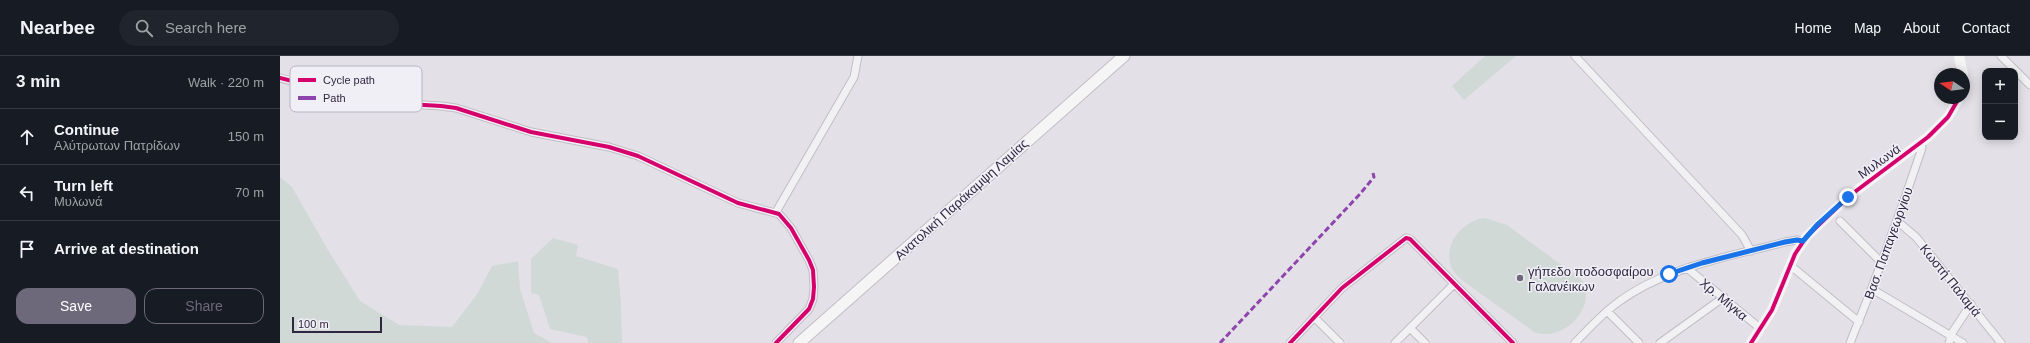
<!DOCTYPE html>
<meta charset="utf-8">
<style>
body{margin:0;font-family:Helvetica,sans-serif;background:#20242c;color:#f1f3f6}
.controls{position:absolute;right:12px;top:12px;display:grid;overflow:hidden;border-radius:8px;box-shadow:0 2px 10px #0003}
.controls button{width:36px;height:36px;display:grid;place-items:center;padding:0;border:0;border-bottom:1px solid #363941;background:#171b24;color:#f1f3f6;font:20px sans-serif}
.compass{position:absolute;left:1654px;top:12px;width:36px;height:36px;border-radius:50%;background:#171b24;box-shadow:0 2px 10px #0003;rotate:283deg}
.scale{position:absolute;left:12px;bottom:10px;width:90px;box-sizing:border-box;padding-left:4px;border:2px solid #2f2741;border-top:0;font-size:11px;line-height:14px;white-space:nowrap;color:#2f2741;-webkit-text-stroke:3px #f1eff6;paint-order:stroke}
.stop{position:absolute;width:12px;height:12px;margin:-9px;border:3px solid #1a73e8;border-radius:50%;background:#fff}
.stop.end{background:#1a73e8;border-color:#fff;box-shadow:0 1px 4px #0008}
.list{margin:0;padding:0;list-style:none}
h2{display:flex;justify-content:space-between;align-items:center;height:52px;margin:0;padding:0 16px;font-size:17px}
h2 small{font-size:13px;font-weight:400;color:#9ea1a6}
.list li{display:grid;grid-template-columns:26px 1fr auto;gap:12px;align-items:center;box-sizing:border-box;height:56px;padding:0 16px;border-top:1px solid #363941}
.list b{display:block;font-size:15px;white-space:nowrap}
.list p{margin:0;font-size:13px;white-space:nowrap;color:#9ea1a6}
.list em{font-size:13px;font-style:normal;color:#9ea1a6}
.actions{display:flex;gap:8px;padding:12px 16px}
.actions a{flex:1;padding:9px 0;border:1px solid #6e687b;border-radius:12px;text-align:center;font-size:14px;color:#6e687b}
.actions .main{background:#6e687b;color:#fff}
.icon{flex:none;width:22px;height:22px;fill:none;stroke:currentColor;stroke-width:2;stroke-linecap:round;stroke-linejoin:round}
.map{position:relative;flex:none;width:1750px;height:287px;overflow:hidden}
header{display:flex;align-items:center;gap:24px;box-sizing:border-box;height:56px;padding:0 20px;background:#171b24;border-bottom:1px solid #363941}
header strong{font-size:19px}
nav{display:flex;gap:22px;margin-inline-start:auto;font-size:14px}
.search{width:280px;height:36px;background:#20242c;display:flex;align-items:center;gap:10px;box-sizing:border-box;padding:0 14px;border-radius:22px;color:#9ea1a6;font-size:15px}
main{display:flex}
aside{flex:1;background:#171b24}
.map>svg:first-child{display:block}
</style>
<header>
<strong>Nearbee</strong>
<div class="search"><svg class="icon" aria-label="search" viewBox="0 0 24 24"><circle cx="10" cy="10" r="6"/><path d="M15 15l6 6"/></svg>Search here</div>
<nav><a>Home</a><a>Map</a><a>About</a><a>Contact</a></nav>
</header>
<main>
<aside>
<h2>3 min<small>Walk · 220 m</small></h2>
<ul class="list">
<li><svg class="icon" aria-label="ahead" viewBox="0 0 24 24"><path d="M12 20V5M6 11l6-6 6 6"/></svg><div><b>Continue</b><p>Αλύτρωτων Πατρίδων</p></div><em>150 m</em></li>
<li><svg class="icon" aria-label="left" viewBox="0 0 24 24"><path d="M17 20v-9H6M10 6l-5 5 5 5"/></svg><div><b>Turn left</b><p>Μυλωνά</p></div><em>70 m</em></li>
<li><svg class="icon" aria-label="arrive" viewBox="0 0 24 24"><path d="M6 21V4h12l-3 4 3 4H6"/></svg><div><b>Arrive at destination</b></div></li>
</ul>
<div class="actions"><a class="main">Save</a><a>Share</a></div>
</aside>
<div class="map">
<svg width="1750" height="287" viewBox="0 0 1750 287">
<rect width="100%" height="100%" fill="#e3e1e7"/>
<!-- green -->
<path fill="#d0d9d6" d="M 1205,0 L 1236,0 L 1184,44 L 1172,30 Z
M 0,121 L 12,131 L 48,194 L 80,245 L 119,269 L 172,271 L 198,237 L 212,210 L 238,205 L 240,233 L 254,277 L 272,287 L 0,287 Z
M 1205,162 L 1227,169 L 1302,224 C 1318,252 1283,287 1254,276 L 1183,225 C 1178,220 1173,216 1171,210 C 1163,187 1184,164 1205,162 Z
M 273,182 L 298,189 L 296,200 L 338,213 L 341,248 L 342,287 L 308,287 L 307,281 L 270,273 L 259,239 L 251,237 L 251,203 Z"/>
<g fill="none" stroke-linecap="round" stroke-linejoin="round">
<!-- street casing -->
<g stroke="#c0bec5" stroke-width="9">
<path id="street" d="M 1295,0 L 1462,179 L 1471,195
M 1721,0 L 1750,29
M 0,22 L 95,46 L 161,50 L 176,52 L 251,76 L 329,91 L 358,100 L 458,147 L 499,158 L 511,172 L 529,204 L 533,214 L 534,231 L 533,243 L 529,253 L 496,287
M 496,156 L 574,21 L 578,0
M 1560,165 L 1602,207
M 1617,165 L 1636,181 L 1721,287
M 1511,210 L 1579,266
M 1407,212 L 1481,273
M 1592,233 L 1683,287
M 1327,255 L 1359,287
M 1034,261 L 1060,287
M 1130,272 L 1145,287
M 1010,287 L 1062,232 L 1126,182 L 1130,183 L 1233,287
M 1115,287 L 1174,228
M 1295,287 C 1308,273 1321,259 1337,247 C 1385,211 1448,201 1505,186 L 1517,184 L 1523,185
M 1380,287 L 1444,241
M 1570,287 C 1596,223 1620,158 1642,92 L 1641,87
M 1669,287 L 1672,277 L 1691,248"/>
</g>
<!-- primary casing -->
<g stroke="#c0bdc5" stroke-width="13">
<path id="primary" d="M 519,287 L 844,0"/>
</g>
<!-- street -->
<use href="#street" stroke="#f1f1f3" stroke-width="7"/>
<!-- secondary -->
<path stroke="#f5f5f6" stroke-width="10" d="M 1679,0 L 1683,18
M 1471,287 L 1492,254 L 1515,198 L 1527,180 L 1568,141 L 1648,81 L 1668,61 L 1679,42"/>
<!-- primary -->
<use href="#primary" stroke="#f5f5f6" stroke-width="11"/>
<!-- quiet -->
<path stroke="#8e44ad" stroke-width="3" stroke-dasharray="6 3" stroke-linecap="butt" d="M 940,287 L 1080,138 L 1094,121 L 1093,117"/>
<!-- cycleway casing -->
<g stroke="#f1eff6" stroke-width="6">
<path id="cycleway" d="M 0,22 L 95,46 L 161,50 L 176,52 L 251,76 L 329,91 L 358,100 L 458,147 L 499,158 L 511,172 L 529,204 L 533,214 L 534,231 L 533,243 L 529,253 L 496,287
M 1010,287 L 1062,232 L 1126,182 L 1130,183 L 1233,287
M 1471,287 L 1492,254 L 1515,198 L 1527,180 L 1568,141 L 1648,81 L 1668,61 L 1679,42"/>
</g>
<!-- cycleway -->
<use href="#cycleway" stroke="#d6006c" stroke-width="4"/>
</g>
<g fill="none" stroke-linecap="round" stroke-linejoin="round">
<!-- route -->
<path stroke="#1a73e8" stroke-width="5" d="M 1389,218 L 1422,207 L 1505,186 L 1517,184 L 1523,185 L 1538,168 L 1568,141"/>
</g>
<!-- markers -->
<circle fill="#6e687b" stroke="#f1eff6" stroke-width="1.5" cx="1240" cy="222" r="4"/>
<g text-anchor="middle" stroke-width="3" stroke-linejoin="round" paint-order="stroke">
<!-- street labels -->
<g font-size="13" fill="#2f2741" stroke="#f1eff6">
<text transform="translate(1599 105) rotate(-36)" y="5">Μυλωνά</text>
<text transform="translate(681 143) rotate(-42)" y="5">Ανατολική Παράκαμψη Λαμίας</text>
<text transform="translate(1608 187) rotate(-70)" y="5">Βασ. Παπαγεωργίου</text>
<text transform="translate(1671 224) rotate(51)" y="5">Κωστή Παλαμά</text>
<text transform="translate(1444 243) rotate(40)" y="5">Χρ. Μίγκα</text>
</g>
<!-- poi labels -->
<g font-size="13" fill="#2f2741" stroke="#f1eff6" text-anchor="start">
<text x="1248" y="220">γήπεδο ποδοσφαίρου<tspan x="1248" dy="15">Γαλανέικων</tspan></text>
</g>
</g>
<!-- legend -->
<rect x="10" y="10" width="132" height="46" rx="6" fill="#f1eff6" stroke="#b7b3c0" stroke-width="1"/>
<rect x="18" y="22" width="18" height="4" fill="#d6006c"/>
<rect x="18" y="40" width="18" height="4" fill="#8e44ad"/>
<g font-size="11" fill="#2f2741">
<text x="43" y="28">Cycle path</text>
<text x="43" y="46">Path</text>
</g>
</svg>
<div class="controls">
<button>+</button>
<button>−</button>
</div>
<svg class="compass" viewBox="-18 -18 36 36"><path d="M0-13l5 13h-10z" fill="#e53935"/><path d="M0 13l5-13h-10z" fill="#9ea1a6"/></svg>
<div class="scale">100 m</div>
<div class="stop" style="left:1389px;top:218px"></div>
<div class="stop end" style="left:1568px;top:141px"></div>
</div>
</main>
